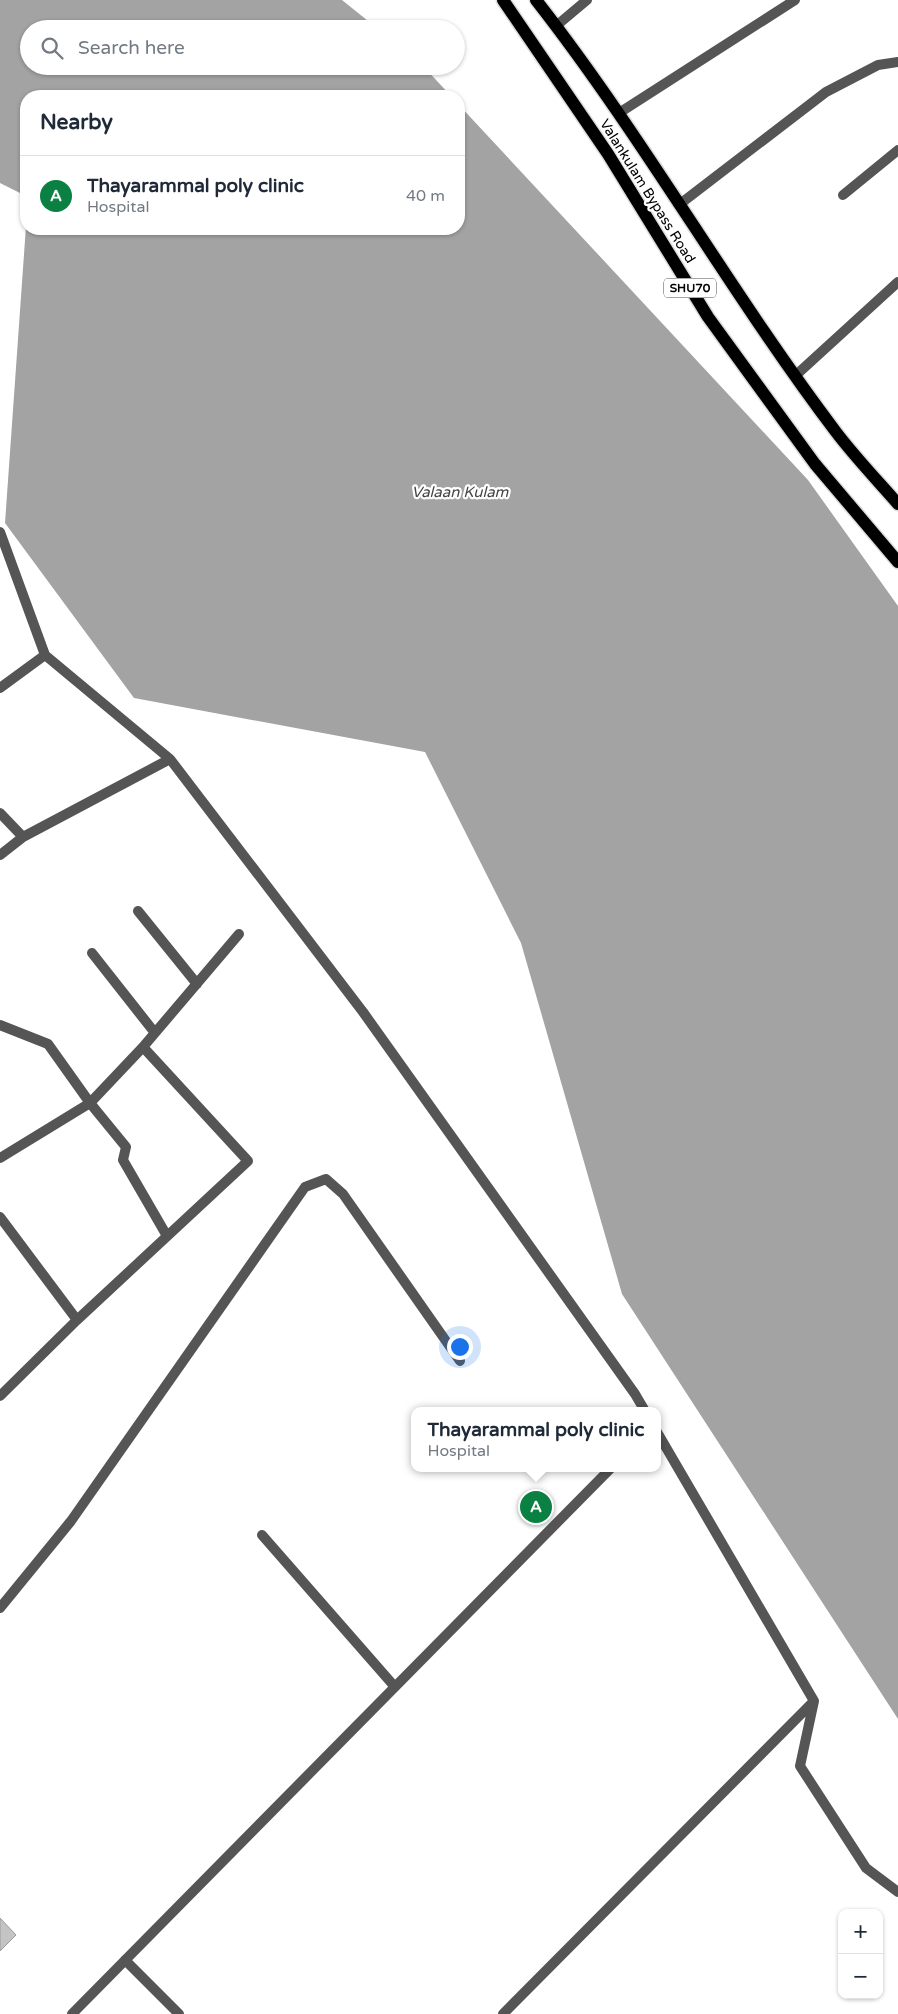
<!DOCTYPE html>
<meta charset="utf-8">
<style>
body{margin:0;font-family:"Varela Round",sans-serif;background:#f2f2f3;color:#1f2937}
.controls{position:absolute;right:15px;bottom:15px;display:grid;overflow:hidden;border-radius:10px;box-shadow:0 1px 4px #0004}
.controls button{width:45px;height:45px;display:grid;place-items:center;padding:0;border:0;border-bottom:1px solid #e0e1e3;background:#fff;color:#1f2937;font:25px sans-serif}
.you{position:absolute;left:459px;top:1346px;width:18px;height:18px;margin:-12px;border:4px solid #fff;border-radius:50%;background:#1a73e8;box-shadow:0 0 0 8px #1a73e833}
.badge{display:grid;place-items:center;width:32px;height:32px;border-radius:50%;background:#0b8043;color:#fff;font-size:16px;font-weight:700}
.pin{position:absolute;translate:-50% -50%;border:2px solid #fff;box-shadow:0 1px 5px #0006}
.popup{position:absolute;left:411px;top:1407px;width:250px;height:65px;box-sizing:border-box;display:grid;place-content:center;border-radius:10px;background:#fff;filter:drop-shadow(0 1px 4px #0005);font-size:16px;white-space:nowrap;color:#747a83}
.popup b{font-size:19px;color:#1f2937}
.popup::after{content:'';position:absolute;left:50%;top:100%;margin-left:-10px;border:10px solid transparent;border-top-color:#fff}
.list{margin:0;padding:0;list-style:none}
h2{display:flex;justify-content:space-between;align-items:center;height:65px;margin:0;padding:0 20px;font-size:21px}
h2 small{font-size:16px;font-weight:400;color:#747a83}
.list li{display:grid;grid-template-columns:32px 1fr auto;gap:15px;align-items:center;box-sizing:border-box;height:80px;padding:0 20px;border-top:1px solid #e0e1e3}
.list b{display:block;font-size:19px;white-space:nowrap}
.list p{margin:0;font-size:16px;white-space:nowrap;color:#747a83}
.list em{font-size:16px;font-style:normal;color:#747a83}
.icon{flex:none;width:28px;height:28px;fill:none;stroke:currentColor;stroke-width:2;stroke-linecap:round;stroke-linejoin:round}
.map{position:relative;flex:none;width:898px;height:2014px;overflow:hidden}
.search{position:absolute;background:#fff;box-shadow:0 1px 4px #0004;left:20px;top:20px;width:445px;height:55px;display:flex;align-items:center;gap:12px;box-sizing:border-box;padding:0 18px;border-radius:28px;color:#747a83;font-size:19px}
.panel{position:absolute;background:#fff;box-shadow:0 1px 4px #0004;left:20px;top:90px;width:445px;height:145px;border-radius:20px}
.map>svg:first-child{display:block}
</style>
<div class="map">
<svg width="898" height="2014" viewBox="0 0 898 2014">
<rect width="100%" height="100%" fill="#fff"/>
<!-- water -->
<path fill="#a3a3a3" d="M 0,0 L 342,0 L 378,29 L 29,29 L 29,66 L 423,66 L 451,96 L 26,96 L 26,196 L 0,183 Z
M 459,105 L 808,480 L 898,606 L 898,1719 L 622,1294 L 521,943 L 425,752 L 134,698 L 5,523 L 26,226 L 26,229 L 459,229 Z"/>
<!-- building -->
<path fill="#c4c4c4" stroke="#999" d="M 0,1918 L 16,1935 L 0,1951 Z"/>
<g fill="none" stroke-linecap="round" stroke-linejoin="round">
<!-- primary casing -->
<g stroke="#dbdbdb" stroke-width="15">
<path id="primary" d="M 503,0 L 608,154 L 708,317 L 815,464 L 898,562
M 536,0 C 644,138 730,292 836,432 C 855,457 877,480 898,504"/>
</g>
<!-- minor -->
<path stroke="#555" stroke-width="10" d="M 556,26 L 587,0
M 619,113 L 795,0
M 843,195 L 898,150
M 680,204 L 826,92 L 878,65 L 898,62
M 795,376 L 898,282
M 0,532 L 45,655 L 170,759 L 363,1012 L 635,1394 L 645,1411
M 0,688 L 45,655
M 0,813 L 23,837
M 0,855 L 23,837 L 170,759
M 138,911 L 197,984
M 92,953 L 155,1033
M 0,1025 L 48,1044 L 90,1103 L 126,1147 L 123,1160 L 167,1236
M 0,1158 L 90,1103 L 143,1047 L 239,934
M 0,1217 L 77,1320
M 0,1396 L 77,1320 L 248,1161 L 143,1047
M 657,1432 L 814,1701 L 800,1766 L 866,1868 L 898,1892
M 262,1535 L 395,1687
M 0,1608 L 71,1521 L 305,1187 L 326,1179 L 343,1194 L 460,1361
M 125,1960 L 179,2014
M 72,2014 L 611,1468
M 503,2014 L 814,1701"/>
<!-- primary -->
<use href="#primary" stroke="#000" stroke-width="12"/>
</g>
<g text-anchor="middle" stroke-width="4.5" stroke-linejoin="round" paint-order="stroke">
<!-- shield labels -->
<rect fill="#fff" stroke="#4c4c4c" stroke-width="1" x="664" y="278.5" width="52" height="19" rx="4"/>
<g font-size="12" font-weight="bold" fill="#000">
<text x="690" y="292">SHU70</text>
</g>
<!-- street labels -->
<g font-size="14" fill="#000" stroke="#fff">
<text transform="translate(648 191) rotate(58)" y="5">Valankulam Bypass Road</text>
</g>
<!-- water labels -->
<g font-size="15" font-style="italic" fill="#444" stroke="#fff">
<text x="460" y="497">Valaan Kulam</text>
</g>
</g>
</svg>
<div class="controls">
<button>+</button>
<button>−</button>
</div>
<div class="you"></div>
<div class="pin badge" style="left:536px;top:1507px">A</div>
<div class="popup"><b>Thayarammal poly clinic</b>Hospital</div>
<div class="search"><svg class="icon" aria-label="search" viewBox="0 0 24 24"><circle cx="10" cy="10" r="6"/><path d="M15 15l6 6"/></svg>Search here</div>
<section class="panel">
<h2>Nearby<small></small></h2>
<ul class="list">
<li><span class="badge">A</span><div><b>Thayarammal poly clinic</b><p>Hospital</p></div><em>40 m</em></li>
</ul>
</section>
</div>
